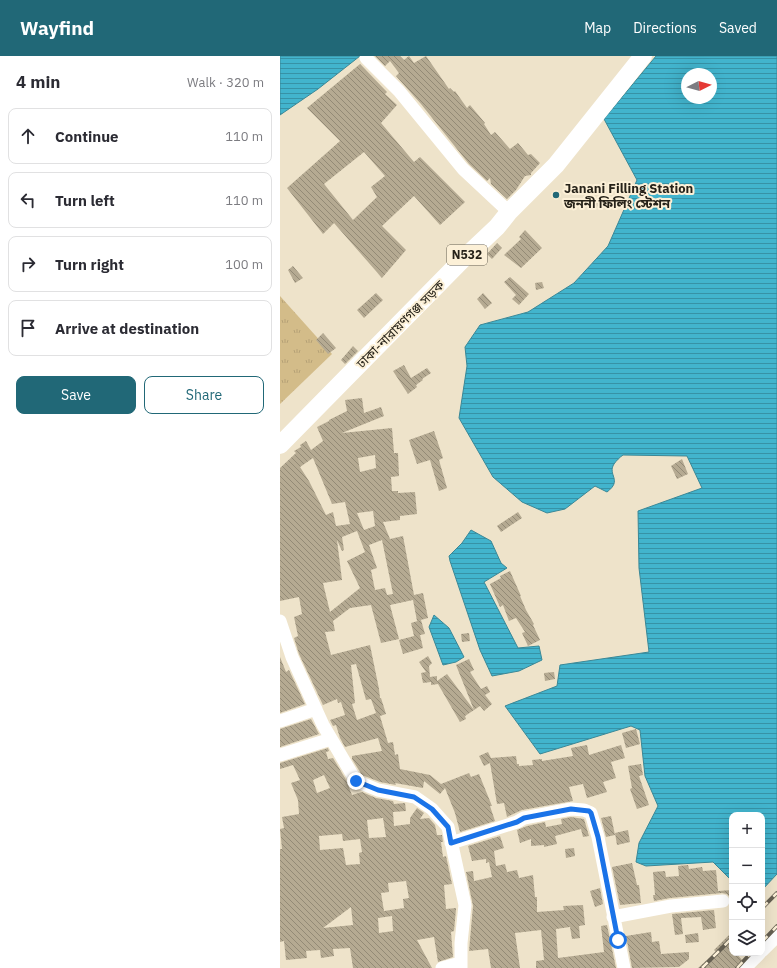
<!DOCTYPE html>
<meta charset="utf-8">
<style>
body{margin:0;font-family:"IBM Plex Sans","Noto Sans Bengali",sans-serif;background:#f7f7f7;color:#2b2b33}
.controls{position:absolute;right:12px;bottom:12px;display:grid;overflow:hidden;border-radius:8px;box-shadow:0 4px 16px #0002}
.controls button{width:36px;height:36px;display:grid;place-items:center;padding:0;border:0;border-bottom:1px solid #e1e1e2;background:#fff;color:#2b2b33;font:20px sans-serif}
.compass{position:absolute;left:401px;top:12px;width:36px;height:36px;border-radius:50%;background:#fff;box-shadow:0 4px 16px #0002;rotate:84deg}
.stop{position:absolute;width:12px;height:12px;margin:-9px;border:3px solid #1a73e8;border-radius:50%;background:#fff}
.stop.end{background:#1a73e8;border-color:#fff;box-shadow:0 1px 4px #0008}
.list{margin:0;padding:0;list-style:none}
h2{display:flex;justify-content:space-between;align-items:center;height:52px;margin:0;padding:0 16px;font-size:17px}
h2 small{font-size:13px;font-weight:400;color:#7c7c81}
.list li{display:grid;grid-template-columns:26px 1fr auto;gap:12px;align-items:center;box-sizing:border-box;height:56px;margin:0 8px 8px;padding:0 8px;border:1px solid #e1e1e2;border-radius:8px}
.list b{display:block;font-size:15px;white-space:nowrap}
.list em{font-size:13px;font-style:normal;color:#7c7c81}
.actions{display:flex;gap:8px;padding:12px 16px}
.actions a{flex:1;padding:9px 0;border:1px solid #216877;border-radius:8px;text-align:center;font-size:14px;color:#216877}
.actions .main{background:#216877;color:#fff}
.icon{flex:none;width:22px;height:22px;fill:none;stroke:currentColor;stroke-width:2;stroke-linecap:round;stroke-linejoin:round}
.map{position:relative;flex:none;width:497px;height:912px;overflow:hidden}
header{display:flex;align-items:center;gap:24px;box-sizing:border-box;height:56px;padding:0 20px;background:#216877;color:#fff}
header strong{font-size:19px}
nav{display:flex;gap:22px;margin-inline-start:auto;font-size:14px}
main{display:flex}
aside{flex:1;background:#fff}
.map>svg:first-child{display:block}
</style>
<header>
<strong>Wayfind</strong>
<nav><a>Map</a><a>Directions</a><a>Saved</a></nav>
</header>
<main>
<aside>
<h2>4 min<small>Walk · 320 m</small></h2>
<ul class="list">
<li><svg class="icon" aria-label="ahead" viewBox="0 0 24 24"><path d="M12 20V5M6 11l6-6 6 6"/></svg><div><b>Continue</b></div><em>110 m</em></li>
<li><svg class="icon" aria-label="left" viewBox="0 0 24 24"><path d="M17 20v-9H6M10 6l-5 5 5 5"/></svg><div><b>Turn left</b></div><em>110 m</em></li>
<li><svg class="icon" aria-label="right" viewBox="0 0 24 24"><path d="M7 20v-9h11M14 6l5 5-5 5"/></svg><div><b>Turn right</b></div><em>100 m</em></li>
<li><svg class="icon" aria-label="arrive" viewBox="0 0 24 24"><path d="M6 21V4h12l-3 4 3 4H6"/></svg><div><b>Arrive at destination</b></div></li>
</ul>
<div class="actions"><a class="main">Save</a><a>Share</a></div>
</aside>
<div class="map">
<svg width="497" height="912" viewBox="0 0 497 912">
<defs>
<pattern id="grass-tufts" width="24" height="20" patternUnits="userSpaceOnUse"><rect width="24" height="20" fill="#d3bc89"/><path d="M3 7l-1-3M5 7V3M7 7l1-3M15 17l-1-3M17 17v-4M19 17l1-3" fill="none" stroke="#b5a176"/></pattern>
<pattern id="water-rules" width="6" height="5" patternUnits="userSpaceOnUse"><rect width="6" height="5" fill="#42b4cd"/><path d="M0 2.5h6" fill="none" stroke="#3792a6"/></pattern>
<pattern id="building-back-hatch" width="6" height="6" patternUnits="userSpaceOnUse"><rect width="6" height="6" fill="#b5aa92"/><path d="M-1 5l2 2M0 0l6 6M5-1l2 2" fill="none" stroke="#938a76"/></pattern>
</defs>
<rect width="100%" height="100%" fill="#eee3ca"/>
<!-- grass -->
<path fill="url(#grass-tufts)" d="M 0,240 L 52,298 L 0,348 Z"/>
<!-- water -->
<path fill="url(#water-rules)" stroke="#3a8897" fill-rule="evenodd" d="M 0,0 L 80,0 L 38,33 L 0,59 Z
M 376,0 L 497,0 L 497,818 L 482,834 L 482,759 L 452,759 L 452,825 L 433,806 L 366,810 L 356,806 L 359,787 L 378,750 L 365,720 L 360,674 L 351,670 L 260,698 L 225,650 L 277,630 L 280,609 L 369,596 L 359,512 L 358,455 L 422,432 L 407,400 L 343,399 C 340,401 336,405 334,408 C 327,419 343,424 327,436 L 315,430 L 285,453 L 267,457 L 242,446 L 213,421 L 179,362 L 187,310 L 185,291 L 200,269 L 248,256 L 294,227 L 328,190 L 357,124 L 324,63 ZM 407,18 L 431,18 L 431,42 L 407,42 Z
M 191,474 L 211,485 L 221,507 L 227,512 L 204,526 L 238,592 L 259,590 L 262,604 L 239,615 L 212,620 L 200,594 L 170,505 L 169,500 L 182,487 Z
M 154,559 L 169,572 L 184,601 L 176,606 L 163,609 L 149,571 Z"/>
<!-- building -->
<path fill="url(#building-back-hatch)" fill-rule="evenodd" d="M 95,0 L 120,0 L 124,4 L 129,0 L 134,7 L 146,0 L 169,33 L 170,32 L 174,36 L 175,35 L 187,52 L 190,49 L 205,67 L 204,68 L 211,79 L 215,76 L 230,93 L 238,87 L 248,99 L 251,98 L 260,107 L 251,117 L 251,119 L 245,120 L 236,134 L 227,143 L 211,128 L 210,122 L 207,125 L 189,108 L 141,48 L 116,20 L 119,17 L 110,5 L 105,10 Z
M 80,8 L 107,36 L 105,38 L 117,49 L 101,67 L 134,106 L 140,101 L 185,146 L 160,169 L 134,140 L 102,170 L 126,194 L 102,222 L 54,167 L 43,178 L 7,132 L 60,85 L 27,52 ZM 84,96 L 105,120 L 91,131 L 97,141 L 73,164 L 44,128 Z
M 304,143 L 318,145 L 317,152 L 303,150 Z
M 245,174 L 262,192 L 241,212 L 224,199 L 241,183 L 239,181 Z
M 217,187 L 222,192 L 212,203 L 207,198 Z
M 13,210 L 23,222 L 15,227 L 8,214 Z
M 230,221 L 249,238 L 239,249 L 232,243 L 236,239 L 224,226 Z
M 262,226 L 264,232 L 256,234 L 255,227 Z
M 96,237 L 103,244 L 84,262 L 77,254 Z
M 203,237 L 212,247 L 205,253 L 197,243 Z
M 43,277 L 56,292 L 48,298 L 36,284 Z
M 73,290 L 78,295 L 65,308 L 61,304 Z
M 124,309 L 131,322 L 147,312 L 151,317 L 142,323 L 143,324 L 136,329 L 137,331 L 128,338 L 113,315 Z
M 82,342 L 84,357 L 101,351 L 104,360 L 62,377 L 112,372 L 114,397 L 118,397 L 119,420 L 111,421 L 112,435 L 118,435 L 118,437 L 135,436 L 137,458 L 120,460 L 120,464 L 103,466 L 110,483 L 123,480 L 134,539 L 143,537 L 148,562 L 137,565 L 133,544 L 110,549 L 119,583 L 101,587 L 91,549 L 70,552 L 53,565 L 55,575 L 45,576 L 51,599 L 90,589 L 99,633 L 100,642 L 101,642 L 106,658 L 100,660 L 108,687 L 113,686 L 115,699 L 118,698 L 120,713 L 150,719 L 161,728 L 189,717 L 191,721 L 199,718 L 212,750 L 210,750 L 215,765 L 180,776 L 175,757 L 165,732 L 160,738 L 144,725 L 143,732 L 115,727 L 116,729 L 100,726 L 82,719 L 72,703 L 72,700 L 102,695 L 98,682 L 65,691 L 60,682 L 56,669 L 53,670 L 50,664 L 65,659 L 61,646 L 58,647 L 57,643 L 43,649 L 19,598 L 14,582 L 18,580 L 14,561 L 22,558 L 19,541 L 0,545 L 0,412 L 16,397 L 14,395 L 21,391 L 20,389 L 26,385 L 31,394 L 43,385 L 37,371 L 49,365 L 49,364 L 67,355 L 65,344 ZM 95,399 L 96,412 L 80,416 L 78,402 ZM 33,402 L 52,448 L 65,446 L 70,468 L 56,470 L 53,456 L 46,459 L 29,425 L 20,411 ZM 93,455 L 95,470 L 84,474 L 77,457 ZM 77,475 L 85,496 L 67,505 L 80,532 L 50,556 L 43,527 L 62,524 L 57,484 L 62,495 L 64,494 L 62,481 ZM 102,484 L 113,538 L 107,539 L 105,532 L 95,534 L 91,514 L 97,512 L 89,489 ZM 76,608 L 86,644 L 91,643 L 96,657 L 77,664 L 72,648 L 75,647 L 71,609 Z
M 154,375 L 163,402 L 159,404 L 167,432 L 159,435 L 150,404 L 137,408 L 129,384 Z
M 402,403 L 408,418 L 397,423 L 391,410 Z
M 238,456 L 242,462 L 221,476 L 217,470 Z
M 230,515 L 241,540 L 240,540 L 246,554 L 254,568 L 253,569 L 260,584 L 248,590 L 242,577 L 245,576 L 236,562 L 229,565 L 223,549 L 220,551 L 210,528 L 221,522 L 220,520 Z
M 141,564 L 145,578 L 140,579 L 143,592 L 123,598 L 119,584 L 134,580 L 131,567 Z
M 189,577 L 190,585 L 182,586 L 181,578 Z
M 148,600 L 152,607 L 149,610 L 150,621 L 157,620 L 157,625 L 167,618 L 194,654 L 185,660 L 186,663 L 180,666 L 158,628 L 151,629 L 151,626 L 143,627 L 141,617 L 146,616 L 139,606 Z
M 0,601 L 6,616 L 9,614 L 25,648 L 0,657 Z
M 189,603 L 194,614 L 190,616 L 201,633 L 207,630 L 210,636 L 205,639 L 212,648 L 204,655 L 200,650 L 194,654 L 176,609 Z
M 274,616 L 275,623 L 265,625 L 264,617 Z
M 31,663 L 39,678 L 0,691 L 0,673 Z
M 356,673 L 360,688 L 346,692 L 342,677 Z
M 307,689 L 309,699 L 341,689 L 345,702 L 331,706 L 336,722 L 323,726 L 327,736 L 307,742 L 303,728 L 289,731 L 293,745 L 242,754 L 227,761 L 224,747 L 217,748 L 210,707 L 204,710 L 199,700 L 208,696 L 211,702 L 236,700 L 237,708 L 239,708 L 239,710 L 253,709 L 252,704 L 262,703 L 262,705 L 293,700 L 291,692 Z
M 48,692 L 49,695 L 46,696 L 48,703 L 53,702 L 65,722 L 72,739 L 82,736 L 96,742 L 113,745 L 114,748 L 125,747 L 126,755 L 113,756 L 114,770 L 130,768 L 130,762 L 137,752 L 144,757 L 140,763 L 149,762 L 155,769 L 157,779 L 162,779 L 163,786 L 161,786 L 163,801 L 166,800 L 172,828 L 164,829 L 166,853 L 176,852 L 176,853 L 174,875 L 171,876 L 173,901 L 158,906 L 154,881 L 137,884 L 152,912 L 73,912 L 70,892 L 53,893 L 54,900 L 41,902 L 40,894 L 26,895 L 27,902 L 6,904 L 4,885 L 0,886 L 0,793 L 2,793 L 0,773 L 4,772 L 2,761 L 19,758 L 18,744 L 11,727 L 20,724 L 13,709 L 0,713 L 0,707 ZM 44,719 L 50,732 L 37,737 L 33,724 ZM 103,762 L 106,781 L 89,782 L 87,764 ZM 62,778 L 63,785 L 80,783 L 82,796 L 79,797 L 80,808 L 66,809 L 63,792 L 40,794 L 39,780 ZM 126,825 L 129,842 L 123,843 L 124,852 L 104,855 L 101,837 L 109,836 L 108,827 ZM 71,851 L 73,869 L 43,872 ZM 112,860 L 113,875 L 99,877 L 98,862 Z
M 361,708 L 363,719 L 359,720 L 369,749 L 357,753 L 350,733 L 352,732 L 348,710 Z
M 331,760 L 335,779 L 326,781 L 321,762 Z
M 291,761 L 304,763 L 309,780 L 303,781 L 301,773 L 275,780 L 277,788 L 264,791 L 264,789 L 251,790 L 251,783 L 240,787 L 237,774 L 247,770 L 265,766 L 266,771 L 282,768 L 281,763 Z
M 348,774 L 350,786 L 337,789 L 335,777 Z
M 220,780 L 224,792 L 214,795 L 216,810 L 225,808 L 227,816 L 237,814 L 239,822 L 253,819 L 255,841 L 257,841 L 257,856 L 284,854 L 283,850 L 303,849 L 305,869 L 299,870 L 300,882 L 292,883 L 290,871 L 276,873 L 278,902 L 324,896 L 321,870 L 327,869 L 336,912 L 256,912 L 256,905 L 264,904 L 261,874 L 235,877 L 240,912 L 211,912 L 208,893 L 189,895 L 193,850 L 186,816 L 193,815 L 194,825 L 212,821 L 209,806 L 206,807 L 206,803 L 192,805 L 188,790 Z
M 294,792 L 295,800 L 286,802 L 285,793 Z
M 352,807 L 357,829 L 359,829 L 361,847 L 340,849 L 332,811 Z
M 408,809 L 409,813 L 422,811 L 423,815 L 436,814 L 438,835 L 452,834 L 452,843 L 451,843 L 447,838 L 442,837 L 390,842 L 374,845 L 373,839 L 375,839 L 373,816 L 385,815 L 386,821 L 399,820 L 398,810 Z
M 320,832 L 323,848 L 315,851 L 310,835 Z
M 434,854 L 436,872 L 423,874 L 421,861 L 401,862 L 403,878 L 395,879 L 392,858 L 389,858 L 392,858 Z
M 371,876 L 372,886 L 379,885 L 381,898 L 409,896 L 409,903 L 399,911 L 352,912 L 346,880 Z
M 452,876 L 452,897 L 456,897 L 462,904 L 456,912 L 418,912 L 436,896 L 434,894 Z
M 418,877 L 419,886 L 406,887 L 405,879 Z"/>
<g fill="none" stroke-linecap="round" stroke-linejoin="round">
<!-- minor -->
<path stroke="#fff" stroke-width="13" d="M 86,2 L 119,35 L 183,113 L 229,156
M 0,565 L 12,601 L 43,669 L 76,725 L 98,734 L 135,741 L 152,753 L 168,771 L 185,849 L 181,887 L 181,912
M 0,665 L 36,653
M 0,699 L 51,683
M 171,787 L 237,766 L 244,762 L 291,753 L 304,754 L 311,757 L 318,781 L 344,912
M 333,861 L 391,850 L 443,845
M 482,895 L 497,880
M 162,912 L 180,907
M 465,912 L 480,897"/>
<!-- highway -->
<path stroke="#fff" stroke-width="18" d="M 0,389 L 182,204 L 217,171 L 229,156 L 276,109 L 363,0"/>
<!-- rail casing -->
<g stroke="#666052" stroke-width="4">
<path id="rail" d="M 482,852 L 497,837
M 482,886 L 497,870
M 422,912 L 452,882
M 457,912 L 471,897"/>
</g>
<!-- rail -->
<use href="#rail" stroke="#fcf0d7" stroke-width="2.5" stroke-dasharray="8" stroke-linecap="butt"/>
</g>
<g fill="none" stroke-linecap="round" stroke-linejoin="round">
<!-- route -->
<path stroke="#1a73e8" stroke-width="5" d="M 76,725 L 98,734 L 134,741 L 152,753 L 168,771 L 171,787 L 237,766 L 244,762 L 291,753 L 309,755 L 311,757 L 318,781 L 338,884"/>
</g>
<!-- markers -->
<circle fill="#216877" stroke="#fcf0d7" stroke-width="1.5" cx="276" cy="139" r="4"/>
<g text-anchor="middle" stroke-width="4" stroke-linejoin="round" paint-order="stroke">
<!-- shield labels -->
<rect fill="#fcf0d7" stroke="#666052" stroke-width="1" x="167" y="189" width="40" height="20" rx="3"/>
<g font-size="12" font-weight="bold" fill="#262219">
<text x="187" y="203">N532</text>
</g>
<!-- poi labels -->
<g font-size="13" font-weight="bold" fill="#262219" stroke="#fcf0d7" text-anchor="start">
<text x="284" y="137">Janani Filling Station<tspan x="284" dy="15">জননী ফিলিং স্টেশন</tspan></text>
</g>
<!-- street labels -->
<g font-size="13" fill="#262219" stroke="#fcf0d7">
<text transform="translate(120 268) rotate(-45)" y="5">ঢাকা-নারায়ণগঞ্জ সড়ক</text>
</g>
</g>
</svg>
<div class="controls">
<button>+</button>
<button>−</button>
<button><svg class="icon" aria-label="locate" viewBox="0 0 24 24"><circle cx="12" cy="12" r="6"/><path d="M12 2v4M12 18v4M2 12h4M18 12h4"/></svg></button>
<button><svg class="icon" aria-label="layers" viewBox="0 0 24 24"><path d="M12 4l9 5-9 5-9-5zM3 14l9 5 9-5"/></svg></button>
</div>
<svg class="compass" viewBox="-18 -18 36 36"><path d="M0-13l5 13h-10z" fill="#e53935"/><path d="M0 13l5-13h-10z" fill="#7c7c81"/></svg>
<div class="stop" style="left:338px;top:884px"></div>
<div class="stop end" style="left:76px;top:725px"></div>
</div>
</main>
